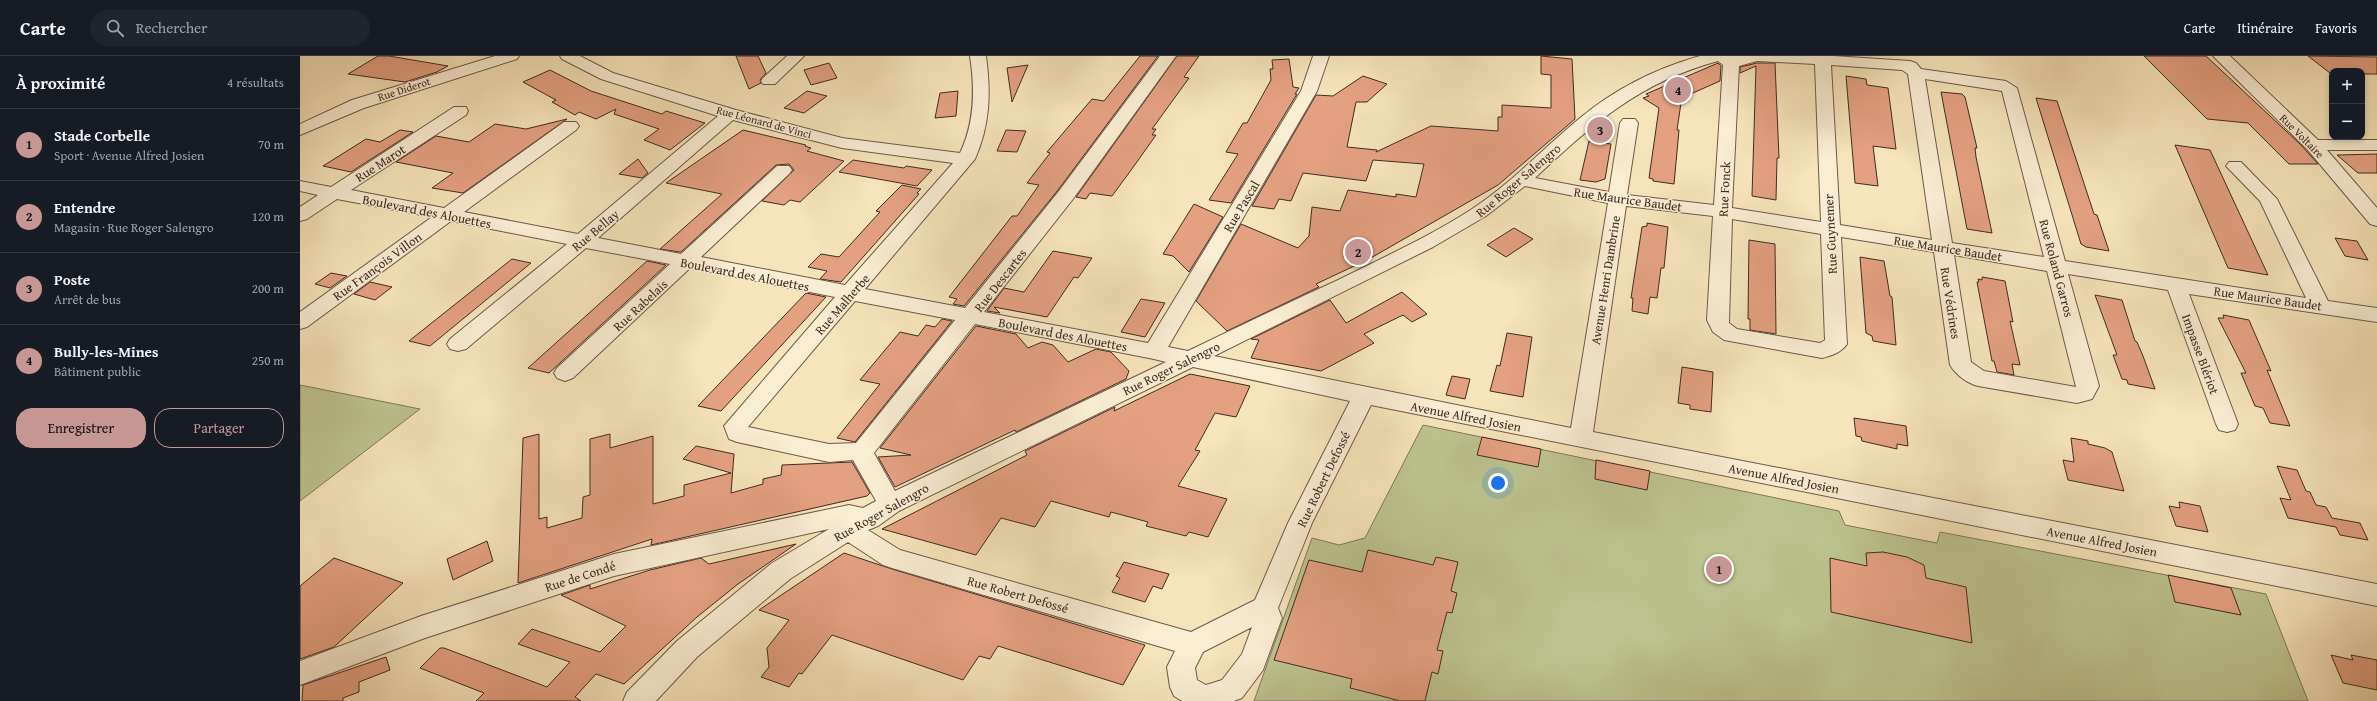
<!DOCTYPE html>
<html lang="fr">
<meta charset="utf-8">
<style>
body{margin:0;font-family:"Gentium Book Plus",serif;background:#20242c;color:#f1f3f6}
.controls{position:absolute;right:12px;top:12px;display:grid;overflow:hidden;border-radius:8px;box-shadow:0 2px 6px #0003}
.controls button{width:36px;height:36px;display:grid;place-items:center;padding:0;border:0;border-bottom:1px solid #363941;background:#171b24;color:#f1f3f6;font:20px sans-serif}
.you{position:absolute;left:1198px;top:427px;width:14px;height:14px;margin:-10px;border:3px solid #fff;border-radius:50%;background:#1a73e8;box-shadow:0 0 0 6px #1a73e833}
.badge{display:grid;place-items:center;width:26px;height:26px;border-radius:50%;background:#c59692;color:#111;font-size:13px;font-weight:700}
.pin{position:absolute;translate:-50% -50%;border:2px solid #fff;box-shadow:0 1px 4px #0006}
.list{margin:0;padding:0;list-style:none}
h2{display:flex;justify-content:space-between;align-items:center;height:52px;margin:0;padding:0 16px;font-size:17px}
h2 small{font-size:13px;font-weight:400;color:#9ea1a6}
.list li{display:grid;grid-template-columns:26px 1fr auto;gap:12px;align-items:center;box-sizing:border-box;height:72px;padding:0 16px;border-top:1px solid #363941}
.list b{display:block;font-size:15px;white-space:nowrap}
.list p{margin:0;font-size:13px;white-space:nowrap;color:#9ea1a6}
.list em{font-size:13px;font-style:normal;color:#9ea1a6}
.actions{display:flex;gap:8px;padding:12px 16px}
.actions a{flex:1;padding:9px 0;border:1px solid #c59692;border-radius:16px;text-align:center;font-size:14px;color:#c59692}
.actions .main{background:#c59692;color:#111}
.icon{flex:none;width:22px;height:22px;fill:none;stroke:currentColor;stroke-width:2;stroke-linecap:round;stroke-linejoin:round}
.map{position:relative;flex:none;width:2077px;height:645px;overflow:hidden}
header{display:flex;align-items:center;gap:24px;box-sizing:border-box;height:56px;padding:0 20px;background:#171b24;border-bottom:1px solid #363941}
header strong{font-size:19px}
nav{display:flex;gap:22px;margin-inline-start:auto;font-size:14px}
.search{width:280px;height:36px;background:#20242c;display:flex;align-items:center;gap:10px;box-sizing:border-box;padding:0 14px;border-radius:22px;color:#9ea1a6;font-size:15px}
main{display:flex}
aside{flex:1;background:#171b24}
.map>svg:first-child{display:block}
</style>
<header>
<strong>Carte</strong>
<div class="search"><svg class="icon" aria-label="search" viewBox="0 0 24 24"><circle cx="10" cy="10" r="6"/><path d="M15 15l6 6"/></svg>Rechercher</div>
<nav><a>Carte</a><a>Itinéraire</a><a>Favoris</a></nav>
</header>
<main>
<aside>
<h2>À proximité<small>4 résultats</small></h2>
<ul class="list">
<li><span class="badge">1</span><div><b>Stade Corbelle</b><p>Sport · Avenue Alfred Josien</p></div><em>70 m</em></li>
<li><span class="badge">2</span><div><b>Entendre</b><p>Magasin · Rue Roger Salengro</p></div><em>120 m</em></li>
<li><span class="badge">3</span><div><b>Poste</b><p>Arrêt de bus</p></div><em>200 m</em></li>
<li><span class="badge">4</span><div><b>Bully-les-Mines</b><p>Bâtiment public</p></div><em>250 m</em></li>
</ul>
<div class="actions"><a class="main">Enregistrer</a><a>Partager</a></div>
</aside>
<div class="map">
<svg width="2077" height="645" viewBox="0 0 2077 645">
<rect width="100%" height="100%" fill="#f6e4ba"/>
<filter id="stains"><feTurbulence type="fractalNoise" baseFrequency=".005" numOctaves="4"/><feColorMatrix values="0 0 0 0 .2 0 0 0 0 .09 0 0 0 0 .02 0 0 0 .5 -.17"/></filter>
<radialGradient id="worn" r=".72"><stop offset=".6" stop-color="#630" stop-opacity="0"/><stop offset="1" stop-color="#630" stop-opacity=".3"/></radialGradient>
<!-- green -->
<path fill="#bdc48f" stroke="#7e7859" d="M 0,329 L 120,353 L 0,445 Z
M 1123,369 L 1539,455 L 1545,469 L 1637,487 L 1640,476 L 1966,538 L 2008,645 L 954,645 L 1012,482 L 1039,489 L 1065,482 Z"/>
<!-- building -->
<path fill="#e4a182" stroke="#402c23" d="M 78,0 L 89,0 L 148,10 L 137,16 L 105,26 L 48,18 Z
M 436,0 L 458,0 L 466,17 L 460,24 L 461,27 L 449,33 Z
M 840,0 L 858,0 L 758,134 L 664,250 L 653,248 L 657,243 L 649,241 L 712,160 L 717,160 L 739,129 L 727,127 L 750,97 L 747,96 L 792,43 L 804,45 Z
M 877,0 L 899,0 L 884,21 L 889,22 L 852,73 L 856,73 L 852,79 L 856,79 L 834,110 L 812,140 L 790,137 L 786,143 L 776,141 Z
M 1241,0 L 1272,3 L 1275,63 L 1198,129 L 1069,203 L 1016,228 L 1019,231 L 927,275 L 896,245 L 941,168 L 998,192 L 1009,180 L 1012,151 L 1040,155 L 1048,134 L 1096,141 L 1096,138 L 1116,141 L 1124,108 L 1073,104 L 1066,125 L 1003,117 L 991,145 L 979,143 L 974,153 L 952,150 L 1016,39 L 1033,40 L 1063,20 L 1087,28 L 1067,46 L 1056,46 L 1047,91 L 1077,94 L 1076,96 L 1131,70 L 1198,75 L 1198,61 L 1202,61 L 1202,49 L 1251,52 L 1251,19 L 1241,18 Z
M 1844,0 L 1906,0 L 2001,89 L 2018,108 L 1989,108 L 1948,67 L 1907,63 Z
M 2008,0 L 2077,1 L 2077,18 L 2062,18 L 2062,15 L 2032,15 L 2030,17 Z
M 989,3 L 993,31 L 999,32 L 995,38 L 997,38 L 931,147 L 909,144 L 938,98 L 926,96 L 943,67 L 947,67 L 971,24 L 970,13 L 973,13 L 972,4 Z
M 529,7 L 537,22 L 511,29 L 504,14 Z
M 1418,7 L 1421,10 L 1420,25 L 1377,44 L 1381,47 L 1377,74 L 1379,74 L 1374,128 L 1353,125 L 1353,123 L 1349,122 L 1359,52 L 1343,42 L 1349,40 L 1346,38 Z
M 1457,7 L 1475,7 L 1479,102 L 1477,102 L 1476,144 L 1452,140 L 1456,10 L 1440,17 L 1440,11 Z
M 728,9 L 712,46 L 707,12 Z
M 250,14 L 291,35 L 362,58 L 366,55 L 405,67 L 370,94 L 344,84 L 359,73 L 314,58 L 316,53 L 296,63 L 279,56 L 275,59 L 252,46 L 256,44 L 223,26 Z
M 1546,20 L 1566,23 L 1567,29 L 1588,32 L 1596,93 L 1573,90 L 1578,130 L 1555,127 Z
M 507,35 L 527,40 L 504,57 L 484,52 Z
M 658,35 L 656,60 L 635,62 L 640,37 Z
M 1641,36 L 1662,38 L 1665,41 L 1677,92 L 1675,92 L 1676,101 L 1692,177 L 1667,173 Z
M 1736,42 L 1757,45 L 1794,158 L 1797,159 L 1809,195 L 1786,191 L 1781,188 Z
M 267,63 L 163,137 L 132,132 L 153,117 L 96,106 L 136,80 L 169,86 L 195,68 L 226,73 Z
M 100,74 L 113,76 L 51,116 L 23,110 L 66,83 L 80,86 Z
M 443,74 L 506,89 L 505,90 L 511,92 L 507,95 L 544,105 L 500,146 L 490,144 L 484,149 L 462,145 L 494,114 L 489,108 L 476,109 L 382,195 L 380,196 L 360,193 L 422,138 L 366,127 Z
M 706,74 L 726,75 L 717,96 L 697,95 Z
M 1289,85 L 1311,88 L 1305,123 L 1296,126 L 1280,124 Z
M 1875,89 L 1910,94 L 1968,219 L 1928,212 Z
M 2077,98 L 2077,117 L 2058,117 L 2037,99 Z
M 338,103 L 348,117 L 342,122 L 319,118 Z
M 553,104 L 604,112 L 606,110 L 632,114 L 617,130 L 539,116 Z
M 602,129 L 621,133 L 617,137 L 619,138 L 541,226 L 520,223 L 527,215 L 508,211 L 521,198 L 539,201 L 580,156 L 576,155 Z
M 894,148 L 923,161 L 889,216 L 873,200 L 863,198 Z
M 1347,167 L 1368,171 L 1364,212 L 1361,212 L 1357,242 L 1350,241 L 1348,258 L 1332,255 L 1333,242 L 1331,242 L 1342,171 L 1347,170 Z
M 1214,172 L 1233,183 L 1206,201 L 1187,189 Z
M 2035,182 L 2057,185 L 2068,204 L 2045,200 Z
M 1449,184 L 1475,188 L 1476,278 L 1450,274 L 1450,263 L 1448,263 Z
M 753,195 L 792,202 L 778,222 L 774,221 L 747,261 L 694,251 L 700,257 L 687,255 L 704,232 L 724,236 Z
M 1560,201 L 1584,205 L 1590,240 L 1592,241 L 1596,289 L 1573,285 L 1572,280 L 1566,277 Z
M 212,203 L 231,207 L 130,290 L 109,285 Z
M 347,205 L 366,209 L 249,317 L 228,312 Z
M 31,217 L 47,220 L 30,232 L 15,228 Z
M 1682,221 L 1705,225 L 1713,266 L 1710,265 L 1720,309 L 1712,308 L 1714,319 L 1697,316 L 1694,305 L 1692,305 L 1677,226 L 1679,226 L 1678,223 L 1682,224 Z
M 70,226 L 92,231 L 75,244 L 54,238 Z
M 1102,236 L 1127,258 L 1112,266 L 1103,259 L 1064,278 L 1074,287 L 1021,315 L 951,302 L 959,284 L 951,283 L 1030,244 L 1046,267 Z
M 506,237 L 526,241 L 421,355 L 398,350 Z
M 1795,239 L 1822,244 L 1835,285 L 1837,286 L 1843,300 L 1855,333 L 1828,328 L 1827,324 L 1822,323 L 1813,299 L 1817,299 Z
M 841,243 L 865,247 L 845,281 L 821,276 Z
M 1923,259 L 1949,264 L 1971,315 L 1967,314 L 1990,370 L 1970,367 L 1963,352 L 1955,350 L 1941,317 L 1946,317 L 1918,262 L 1924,262 Z
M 642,263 L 652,265 L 555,386 L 537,382 L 580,328 L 560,324 L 600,276 L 618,280 L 626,269 L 635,271 Z
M 676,270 L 716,278 L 728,292 L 742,286 L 753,289 L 768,306 L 796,293 L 811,296 L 829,315 L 826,323 L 716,376 L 715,374 L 595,431 L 578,401 L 611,399 L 580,392 Z
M 1207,277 L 1232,281 L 1223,341 L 1190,335 L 1197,309 L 1200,310 Z
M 1382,311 L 1413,316 L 1411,356 L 1390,353 L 1390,349 L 1378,347 Z
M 890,318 L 950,330 L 936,361 L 915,357 L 895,394 L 900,395 L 878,430 L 927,443 L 908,481 L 889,476 L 886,480 L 846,470 L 848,466 L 811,456 L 809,461 L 751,445 L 735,471 L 701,462 L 676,499 L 582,473 L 727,399 L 725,395 L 815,351 L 814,355 Z
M 1152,320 L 1170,323 L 1165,343 L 1146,339 Z
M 1554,362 L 1606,370 L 1608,390 L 1597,388 L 1597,393 L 1562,385 L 1561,381 L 1556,380 Z
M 239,378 L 239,463 L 247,461 L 247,472 L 282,462 L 283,441 L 290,439 L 290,383 L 310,378 L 310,392 L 353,380 L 353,448 L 384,440 L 384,429 L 431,417 L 383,403 L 396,390 L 434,398 L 431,437 L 463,428 L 463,423 L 481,419 L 482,409 L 552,406 L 570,437 L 567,440 L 351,489 L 352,483 L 218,527 L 223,382 Z
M 1182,381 L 1241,393 L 1238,411 L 1177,399 Z
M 1771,382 L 1788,385 L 1788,388 L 1805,392 L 1812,396 L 1824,435 L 1768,424 L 1763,404 L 1774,406 Z
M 1296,404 L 1350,415 L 1347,434 L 1295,423 Z
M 1977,410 L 1997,414 L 2006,435 L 2010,436 L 2016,449 L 2026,451 L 2032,462 L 2060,467 L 2068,484 L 2040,479 L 2036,471 L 1988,462 L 1980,442 L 1991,444 Z
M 1879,446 L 1900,450 L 1908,476 L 1876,470 L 1869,450 L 1880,452 Z
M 187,485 L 193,505 L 153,524 L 147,503 Z
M 496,488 L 438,528 L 397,561 L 324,628 L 296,618 L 275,641 L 281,645 L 176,645 L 184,637 L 120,612 L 140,592 L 144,592 L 247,631 L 270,606 L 218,588 L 232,573 L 300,596 L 326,570 L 261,539 L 290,529 L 290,533 L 350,514 L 401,502 L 409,508 Z
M 1068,494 L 1133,509 L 1136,501 L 1158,506 L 1151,535 L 1157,537 L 1152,557 L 1147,556 L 1137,594 L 1143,595 L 1138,618 L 1132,616 L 1125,645 L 1100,645 L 1074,638 L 1050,632 L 1052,623 L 974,604 L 1009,504 L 1062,516 Z
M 1583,496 L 1607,501 L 1624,509 L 1626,522 L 1666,531 L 1672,587 L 1531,556 L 1530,502 L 1567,510 L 1566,497 Z
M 544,497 L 592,513 L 845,589 L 823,629 L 698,590 L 690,603 L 679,600 L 663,624 L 532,579 L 502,618 L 499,617 L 489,631 L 461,621 L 469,611 L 467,592 L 489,564 L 459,554 Z
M 34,502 L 103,527 L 34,591 L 0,603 L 0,530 Z
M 824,506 L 869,518 L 862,533 L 853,530 L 845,546 L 812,536 L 820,522 L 816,520 Z
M 1868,519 L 1931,532 L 1941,559 L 1875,546 Z
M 2031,599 L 2053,604 L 2051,599 L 2077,604 L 2077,634 L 2043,627 Z
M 86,601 L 90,614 L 59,626 L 59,636 L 43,642 L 43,645 L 2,645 L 3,629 Z"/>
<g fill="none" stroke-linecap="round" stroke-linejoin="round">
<!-- minor casing -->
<g stroke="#6e5a49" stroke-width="2">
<path id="minor" d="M 195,0 L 219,0 L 217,3 L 64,52 L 0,79 L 0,68 L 52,44 Z
M 260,0 L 280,0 L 313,17 L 436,54 L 542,82 L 660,97 C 675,66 675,33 670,0 L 686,0 C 691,37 690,69 675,103 L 565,233 L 665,252 L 759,135 L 860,0 L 876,0 L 773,143 L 684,256 L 848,287 L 1001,35 L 1013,0 L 1029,0 L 1017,35 L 868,291 L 888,295 C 937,271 986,248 1036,225 C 1082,202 1129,181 1172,153 C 1212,127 1243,92 1280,62 C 1315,33 1357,12 1400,0 L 1533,0 L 1610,5 L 1616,7 L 1621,13 L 1706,25 L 1717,32 L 1765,205 L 2006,242 L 1960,145 L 1926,110 L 1929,106 L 1941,106 L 1977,143 L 2028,245 L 2077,252 L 2077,266 L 1889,238 L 1938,368 L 1935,374 L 1927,376 L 1919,374 L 1916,368 L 1868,234 L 1768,218 L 1799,330 L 1792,343 L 1777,347 L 1678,330 C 1667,327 1656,319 1650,309 L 1634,196 L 1541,181 L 1547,288 C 1542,296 1531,300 1522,302 L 1424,284 L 1413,276 L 1407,264 L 1413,160 L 1326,150 L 1293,376 L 2077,528 L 2077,550 L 1071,349 L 1012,467 L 978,552 L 982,562 L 963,614 L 942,642 L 934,645 L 882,645 L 874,640 L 870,631 L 867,611 L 875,595 L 592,512 L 583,509 L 548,486 L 490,523 L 397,601 L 356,645 L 323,645 L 327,636 L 377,585 L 472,507 L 529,473 L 314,520 L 125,582 L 0,629 L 0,605 L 121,560 L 314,498 L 549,449 L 563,452 L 576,445 L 553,404 L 529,406 L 437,386 L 429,383 L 424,370 L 535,241 L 390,212 L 273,322 L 265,325 L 257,322 L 254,317 L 257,312 L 370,208 L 286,192 L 166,293 L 158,295 L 150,293 L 147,288 L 150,283 L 267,188 L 151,165 L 7,271 L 0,273 L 0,256 L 132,161 L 37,143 L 7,163 L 0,165 L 0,151 L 18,139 L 0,135 L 0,125 L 31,131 L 154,51 L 166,51 L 168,55 L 166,59 L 51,134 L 144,152 L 264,66 L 276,66 L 279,70 L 276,74 L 164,156 L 278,178 L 418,60 L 301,23 L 262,3 ZM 1418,5 L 1423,9 L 1414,149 L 1327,139 L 1338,67 L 1335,63 L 1323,63 L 1320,67 L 1309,136 L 1235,122 C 1294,67 1338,27 1418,5 ZM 1457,5 L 1515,8 L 1521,166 L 1432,152 L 1439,10 ZM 1531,9 L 1602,14 L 1608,18 L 1632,184 L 1540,169 ZM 1625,23 L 1702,35 L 1744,201 L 1652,187 ZM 433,64 L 542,92 L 653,107 L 545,229 L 401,201 L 489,118 L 492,114 L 489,110 L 477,110 L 381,198 L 298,182 ZM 1225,130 L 1308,147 L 1271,372 L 914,300 L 1133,191 L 1186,160 ZM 1432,163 L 1521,178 L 1525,284 L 1520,287 L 1437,273 L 1429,267 ZM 1654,199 L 1747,215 L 1776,331 L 1684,315 L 1671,306 ZM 555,245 L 655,264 L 556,387 L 529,388 L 448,371 ZM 675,268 L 854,303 L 866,306 L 595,435 L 574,397 ZM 893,311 L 1050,345 L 988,467 L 955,544 L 891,576 L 600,494 L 568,474 L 578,470 L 599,455 ZM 952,571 L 942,598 L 922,624 L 906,629 L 897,624 L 895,612 L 903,596 Z
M 487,0 L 504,0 L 475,28 L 463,28 L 461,25 L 463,22 Z
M 1913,0 L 1930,0 L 2018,84 L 2077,84 L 2077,94 L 2027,94 L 2077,152 L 2077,170 L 2070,168 L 2007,93 Z"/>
</g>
<!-- minor -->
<use href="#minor" fill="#f9edd2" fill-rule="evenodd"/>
</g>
<g text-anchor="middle" stroke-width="3" stroke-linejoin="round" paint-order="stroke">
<!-- far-street labels -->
<g font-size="11" fill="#402c23" stroke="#f9edd2">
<text transform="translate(104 33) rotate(-18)" y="4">Rue Diderot</text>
<text transform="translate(464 66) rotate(15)" y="4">Rue Léonard de Vinci</text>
<text transform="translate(2002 80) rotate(45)" y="4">Rue Voltaire</text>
</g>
<!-- street labels -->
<g font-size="13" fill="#402c23" stroke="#f9edd2">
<text transform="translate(80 107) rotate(-33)" y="5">Rue Marot</text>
<text transform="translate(1218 124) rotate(-40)" y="5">Rue Roger Salengro</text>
<text transform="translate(1424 133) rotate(-87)" y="5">Rue Fonck</text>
<text transform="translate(1328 143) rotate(8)" y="5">Rue Maurice Baudet</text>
<text transform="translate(941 150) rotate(-59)" y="5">Rue Pascal</text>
<text transform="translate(127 155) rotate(11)" y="5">Boulevard des Alouettes</text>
<text transform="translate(295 174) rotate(-40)" y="5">Rue Bellay</text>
<text transform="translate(1530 178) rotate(-93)" y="5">Rue Guynemer</text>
<text transform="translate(1648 192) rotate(9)" y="5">Rue Maurice Baudet</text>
<text transform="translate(77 210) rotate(-36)" y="5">Rue François Villon</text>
<text transform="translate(1757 212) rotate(75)" y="5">Rue Roland Garros</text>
<text transform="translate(445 218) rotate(11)" y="5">Boulevard des Alouettes</text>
<text transform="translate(700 224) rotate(-52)" y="5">Rue Descartes</text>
<text transform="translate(1305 224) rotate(-81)" y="5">Avenue Henri Dambrine</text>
<text transform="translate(1968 242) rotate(8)" y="5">Rue Maurice Baudet</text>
<text transform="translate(1651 247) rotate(81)" y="5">Rue Védrines</text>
<text transform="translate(542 248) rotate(-49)" y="5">Rue Malherbe</text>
<text transform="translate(340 249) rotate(-43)" y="5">Rue Rabelais</text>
<text transform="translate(763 278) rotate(11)" y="5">Boulevard des Alouettes</text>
<text transform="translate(1901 298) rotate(70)" y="5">Impasse Blériot</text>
<text transform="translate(871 312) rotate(-26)" y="5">Rue Roger Salengro</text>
<text transform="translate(1166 360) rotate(11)" y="5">Avenue Alfred Josien</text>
<text transform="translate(1484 422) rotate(11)" y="5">Avenue Alfred Josien</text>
<text transform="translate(1023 423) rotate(-64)" y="5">Rue Robert Defossé</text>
<text transform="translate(581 456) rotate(-29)" y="5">Rue Roger Salengro</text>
<text transform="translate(1802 485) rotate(11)" y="5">Avenue Alfred Josien</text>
<text transform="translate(280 520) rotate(-18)" y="5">Rue de Condé</text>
<text transform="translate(718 538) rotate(16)" y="5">Rue Robert Defossé</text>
</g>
</g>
<rect width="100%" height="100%" filter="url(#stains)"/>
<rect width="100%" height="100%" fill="url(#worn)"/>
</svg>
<div class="controls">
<button>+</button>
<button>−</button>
</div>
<div class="you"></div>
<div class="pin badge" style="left:1419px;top:513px">1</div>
<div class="pin badge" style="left:1058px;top:196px">2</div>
<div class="pin badge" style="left:1300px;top:74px">3</div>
<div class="pin badge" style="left:1378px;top:34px">4</div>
</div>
</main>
